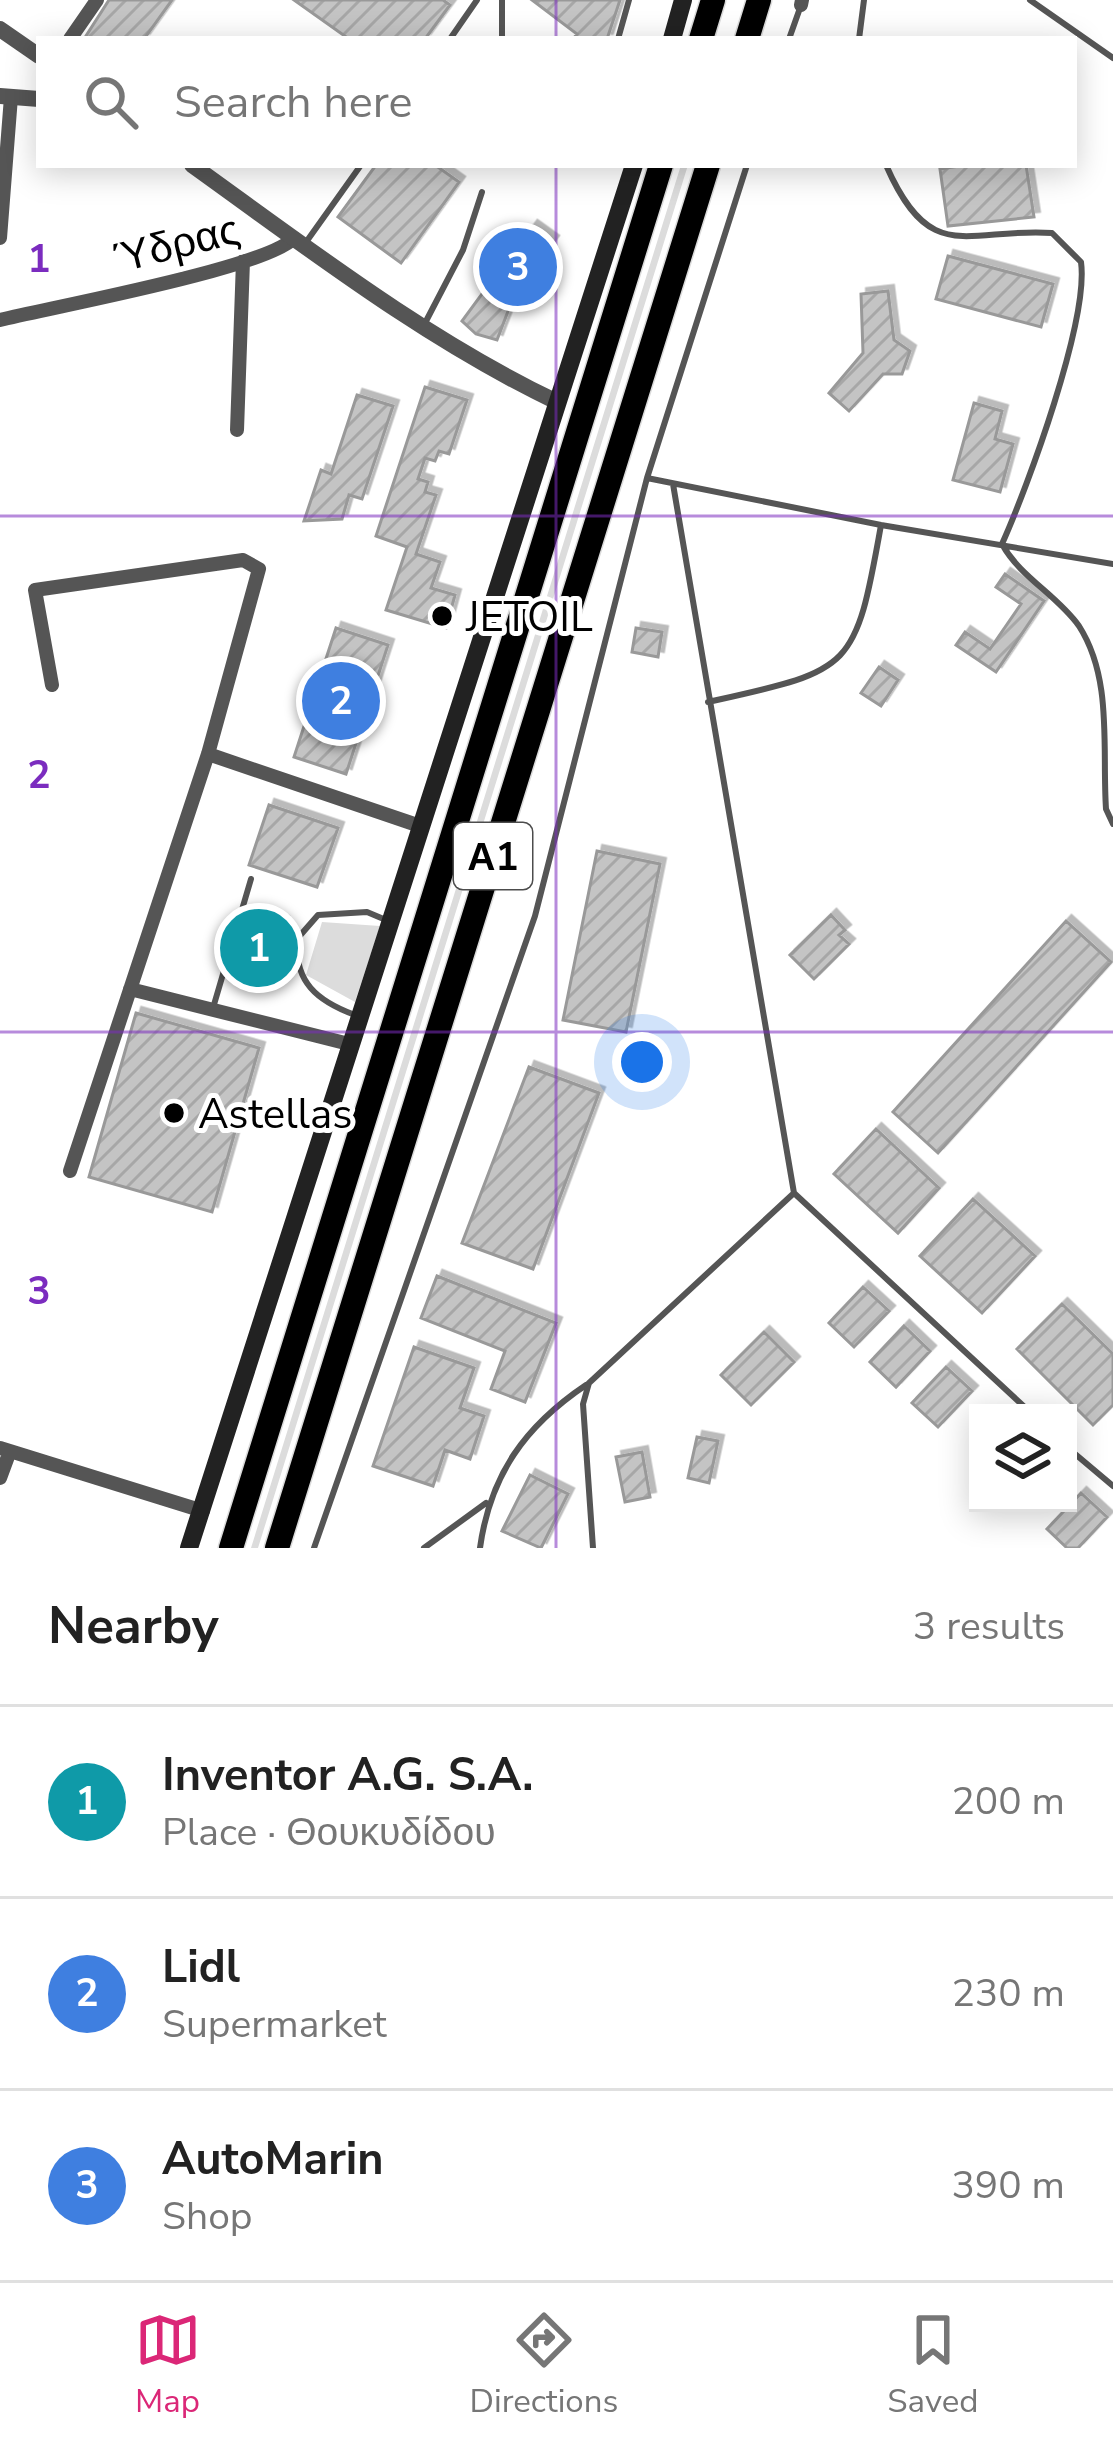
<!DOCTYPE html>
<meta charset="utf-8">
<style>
body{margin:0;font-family:"Nunito Sans",sans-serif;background:#f6f6f6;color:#222}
.controls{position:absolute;right:36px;bottom:36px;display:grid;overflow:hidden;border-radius:0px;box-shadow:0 6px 30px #0003}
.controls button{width:108px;height:108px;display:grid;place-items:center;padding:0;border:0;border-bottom:3px solid #e0e0e0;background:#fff;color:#222;font:60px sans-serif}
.you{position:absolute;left:642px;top:1062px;width:42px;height:42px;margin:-30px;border:9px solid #fff;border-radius:50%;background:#1a73e8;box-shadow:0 0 0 18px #1a73e833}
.badge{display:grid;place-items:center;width:78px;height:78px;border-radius:50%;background:#db2777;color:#fff;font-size:39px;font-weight:700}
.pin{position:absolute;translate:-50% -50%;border:6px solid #fff;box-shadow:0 3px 12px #0006}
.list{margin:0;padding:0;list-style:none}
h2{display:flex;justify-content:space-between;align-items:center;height:156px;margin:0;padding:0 48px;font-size:51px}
h2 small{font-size:39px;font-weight:400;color:#767676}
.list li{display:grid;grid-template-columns:78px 1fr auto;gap:36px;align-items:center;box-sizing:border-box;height:192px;padding:0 48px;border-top:3px solid #e0e0e0}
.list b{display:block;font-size:45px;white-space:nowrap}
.list p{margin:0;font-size:39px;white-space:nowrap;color:#767676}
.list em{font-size:39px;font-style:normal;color:#767676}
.icon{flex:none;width:66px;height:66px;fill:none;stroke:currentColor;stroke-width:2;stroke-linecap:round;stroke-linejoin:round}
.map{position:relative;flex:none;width:1113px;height:1548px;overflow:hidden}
.search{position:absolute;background:#fff;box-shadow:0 6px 30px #0003;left:36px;right:36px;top:36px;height:132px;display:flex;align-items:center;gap:30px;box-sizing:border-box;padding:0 42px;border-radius:0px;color:#767676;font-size:45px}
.sheet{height:732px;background:#fff}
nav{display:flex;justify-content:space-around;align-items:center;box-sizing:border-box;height:168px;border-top:3px solid #e0e0e0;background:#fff;font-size:33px;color:#767676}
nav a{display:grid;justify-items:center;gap:6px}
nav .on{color:#db2777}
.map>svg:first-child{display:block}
</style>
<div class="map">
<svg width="1113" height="1548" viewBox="0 0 1113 1548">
<defs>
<pattern id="building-hatch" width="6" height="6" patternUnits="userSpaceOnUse" patternTransform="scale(3)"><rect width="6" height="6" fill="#c4c4c4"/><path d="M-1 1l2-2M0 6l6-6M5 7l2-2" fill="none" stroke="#a7a7a7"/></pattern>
<filter id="shadow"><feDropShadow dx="5.5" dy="-5.5" stdDeviation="0" flood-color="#0004"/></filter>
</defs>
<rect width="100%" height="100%" fill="#fff"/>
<!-- grass -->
<path fill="#dcdcdc" d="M 681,165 L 688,165 L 258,1548 L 251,1548 Z
M 322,922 L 380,926 L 355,1002 L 306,975 Z"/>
<!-- building -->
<path fill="url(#building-hatch)" stroke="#999" stroke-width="3" filter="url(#shadow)" d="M 109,0 L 172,0 L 144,39 L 84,39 Z
M 294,0 L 443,0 L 450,5 L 425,39 L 349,39 Z
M 532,0 L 620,0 L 607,39 L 573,39 L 577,34 Z
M 376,165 L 435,165 L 459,182 L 401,263 L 338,217 Z
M 966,165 L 1026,165 L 1034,217 L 948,226 L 940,169 Z
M 532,226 L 553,241 L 515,293 L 497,340 L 476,334 L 462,321 Z
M 948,256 L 1053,284 L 1041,327 L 936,299 Z
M 888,291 L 894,340 L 910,351 L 902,374 L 883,374 L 849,411 L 829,393 L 863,353 L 861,294 Z
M 425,387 L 467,400 L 449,454 L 439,451 L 435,461 L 425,458 L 418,479 L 428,482 L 425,492 L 436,495 L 416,554 L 440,562 L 431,588 L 455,595 L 446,628 L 386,610 L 407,547 L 376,536 Z
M 357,395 L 393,406 L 362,499 L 349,495 L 342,519 L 304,521 L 321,470 L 331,474 Z
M 974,403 L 1002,411 L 995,439 L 1013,444 L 1000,492 L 953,480 Z
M 1005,574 L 1044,601 L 996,672 L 956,645 L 965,632 L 990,649 L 1021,604 L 996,587 Z
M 336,628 L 388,645 L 346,774 L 294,757 Z
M 636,628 L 662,632 L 658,657 L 632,652 Z
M 879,667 L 898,680 L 881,706 L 861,693 Z
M 269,805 L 338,828 L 317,887 L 249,865 Z
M 597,851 L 660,864 L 626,1032 L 563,1020 Z
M 253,914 L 283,922 L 266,982 L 236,973 Z
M 831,915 L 845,930 L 839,935 L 849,944 L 814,979 L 790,955 Z
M 1066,921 L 1111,962 L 938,1153 L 893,1112 Z
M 136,1013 L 259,1048 L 212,1212 L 89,1177 Z
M 529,1067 L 599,1093 L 533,1269 L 462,1243 Z
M 876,1129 L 939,1188 L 898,1233 L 834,1174 Z
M 973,1199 L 1035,1256 L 982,1313 L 920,1256 Z
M 437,1276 L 556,1323 L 525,1402 L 491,1389 L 505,1351 L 421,1318 Z
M 863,1287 L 889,1311 L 854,1347 L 829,1323 Z
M 1062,1304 L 1113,1354 L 1113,1405 L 1093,1425 L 1017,1349 Z
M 904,1326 L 930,1351 L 896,1387 L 870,1362 Z
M 764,1332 L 794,1362 L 751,1405 L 721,1375 Z
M 414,1347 L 474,1368 L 460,1408 L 484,1416 L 470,1459 L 445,1450 L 433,1486 L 373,1466 Z
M 946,1367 L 972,1391 L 938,1427 L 912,1403 Z
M 697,1437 L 718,1441 L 709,1483 L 688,1478 Z
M 642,1452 L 650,1497 L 625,1502 L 616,1457 Z
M 530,1475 L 568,1494 L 541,1548 L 502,1531 Z
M 1081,1493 L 1107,1517 L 1078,1548 L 1067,1548 L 1047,1529 Z"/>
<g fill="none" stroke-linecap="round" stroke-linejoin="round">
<!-- motorway casing -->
<g stroke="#dbdbdb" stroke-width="27">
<path id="motorway" d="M 701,39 L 713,0
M 747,39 L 759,0
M 231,1548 L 661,165
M 277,1548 L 708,165"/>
</g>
<!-- service -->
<path stroke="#555" stroke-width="6" d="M 502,0 L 502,39
M 1030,0 L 1113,58
M 450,39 L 477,0
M 618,39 L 629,0
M 789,39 L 800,8
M 859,39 L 864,0
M 747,165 L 647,478 L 881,525 L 1113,564
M 886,165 C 931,268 968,227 1052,233 L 1081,262 C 1089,320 1028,486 1002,544
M 304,245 L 361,165
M 424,325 L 463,250 L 482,192
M 1002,544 C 1020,577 1057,595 1079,626 C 1113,679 1102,748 1106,809 L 1113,824
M 708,702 C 852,670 855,672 881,525
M 213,1008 L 251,879
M 355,1015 C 317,1001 294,982 297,939 L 318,915 L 367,912 L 386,920
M 794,1193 L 1031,1413
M 1068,1448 L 1113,1486
M 314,1548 L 535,916 L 647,478
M 424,1548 L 486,1503
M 480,1548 C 490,1475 525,1426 586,1385
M 593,1548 L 583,1404 L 589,1383 L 794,1193 L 673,484"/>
<!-- minor -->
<path stroke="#555" stroke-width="14" d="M 801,5 L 802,0
M 70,39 L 97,0
M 0,238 L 11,97
M 0,320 C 53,307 266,268 294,238
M 237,430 L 243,261
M 52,685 L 35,590 L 243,560 L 259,569 L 208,754 L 70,1171
M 208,754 L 420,826
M 130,989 L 349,1044
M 0,1448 L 203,1511
M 0,1478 L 10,1451"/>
<!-- tertiary -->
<path stroke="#555" stroke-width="16" d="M 0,29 L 39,56
M 0,96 L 39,99
M 192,165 C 309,249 427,340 557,402"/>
<!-- secondary -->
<path stroke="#222" stroke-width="18" d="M 672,39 L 683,0
M 189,1548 L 634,165"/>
<!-- motorway -->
<use href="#motorway" stroke="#000" stroke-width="24"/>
</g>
<!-- grid -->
<path fill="none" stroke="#7b2cbf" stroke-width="3" stroke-opacity="0.55" d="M 556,0 L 556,39M 556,165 L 556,1548M 0,516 L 1113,516M 0,1032 L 1113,1032"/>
<!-- markers -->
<g fill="#000" stroke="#fff" stroke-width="4.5">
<circle cx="442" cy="616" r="12"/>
<circle cx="174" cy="1113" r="12"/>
</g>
<g text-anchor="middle" stroke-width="10" stroke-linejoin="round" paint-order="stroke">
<!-- shield labels -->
<rect fill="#fff" stroke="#4c4c4c" stroke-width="3" x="454" y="823" width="78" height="66" rx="9"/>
<g font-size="39" font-weight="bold" fill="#000">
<text x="493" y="870">Α1</text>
</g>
<!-- street labels -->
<g font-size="42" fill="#000" stroke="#fff">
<text transform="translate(176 243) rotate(-14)" y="15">Ύδρας</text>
</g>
<!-- poi labels -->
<g font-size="42" fill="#000" stroke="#fff" text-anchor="start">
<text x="466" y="631">JETOIL</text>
<text x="198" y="1128">Astellas</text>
</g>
</g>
<g font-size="39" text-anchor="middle" font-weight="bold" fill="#7b2cbf" stroke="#fff" stroke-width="10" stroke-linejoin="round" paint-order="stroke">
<text x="39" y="272">1</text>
<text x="39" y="788">2</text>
<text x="39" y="1304">3</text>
</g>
</svg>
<div class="controls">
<button><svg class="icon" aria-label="layers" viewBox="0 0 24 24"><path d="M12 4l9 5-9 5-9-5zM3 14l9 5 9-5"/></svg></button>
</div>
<div class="you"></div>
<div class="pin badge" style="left:259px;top:948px;background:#0f9aa8">1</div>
<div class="pin badge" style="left:341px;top:701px;background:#3f7fe0">2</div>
<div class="pin badge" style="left:518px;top:267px;background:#3f7fe0">3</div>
<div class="search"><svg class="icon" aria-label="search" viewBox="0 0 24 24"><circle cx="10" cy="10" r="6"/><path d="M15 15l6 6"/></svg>Search here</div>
</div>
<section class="sheet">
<h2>Nearby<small>3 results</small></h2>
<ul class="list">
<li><span class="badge" style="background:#0f9aa8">1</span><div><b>Inventor A.G. S.A.</b><p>Place · Θουκυδίδου</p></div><em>200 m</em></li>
<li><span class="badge" style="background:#3f7fe0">2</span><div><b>Lidl</b><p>Supermarket</p></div><em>230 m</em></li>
<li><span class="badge" style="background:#3f7fe0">3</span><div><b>AutoMarin</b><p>Shop</p></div><em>390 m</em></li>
</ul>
</section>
<nav>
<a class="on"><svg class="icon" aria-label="map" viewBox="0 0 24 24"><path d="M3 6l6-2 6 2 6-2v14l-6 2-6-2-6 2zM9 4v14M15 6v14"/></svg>Map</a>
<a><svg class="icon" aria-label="directions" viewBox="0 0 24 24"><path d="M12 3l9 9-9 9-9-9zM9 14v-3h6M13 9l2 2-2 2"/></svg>Directions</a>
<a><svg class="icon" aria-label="saved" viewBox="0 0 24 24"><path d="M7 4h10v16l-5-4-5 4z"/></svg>Saved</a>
</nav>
